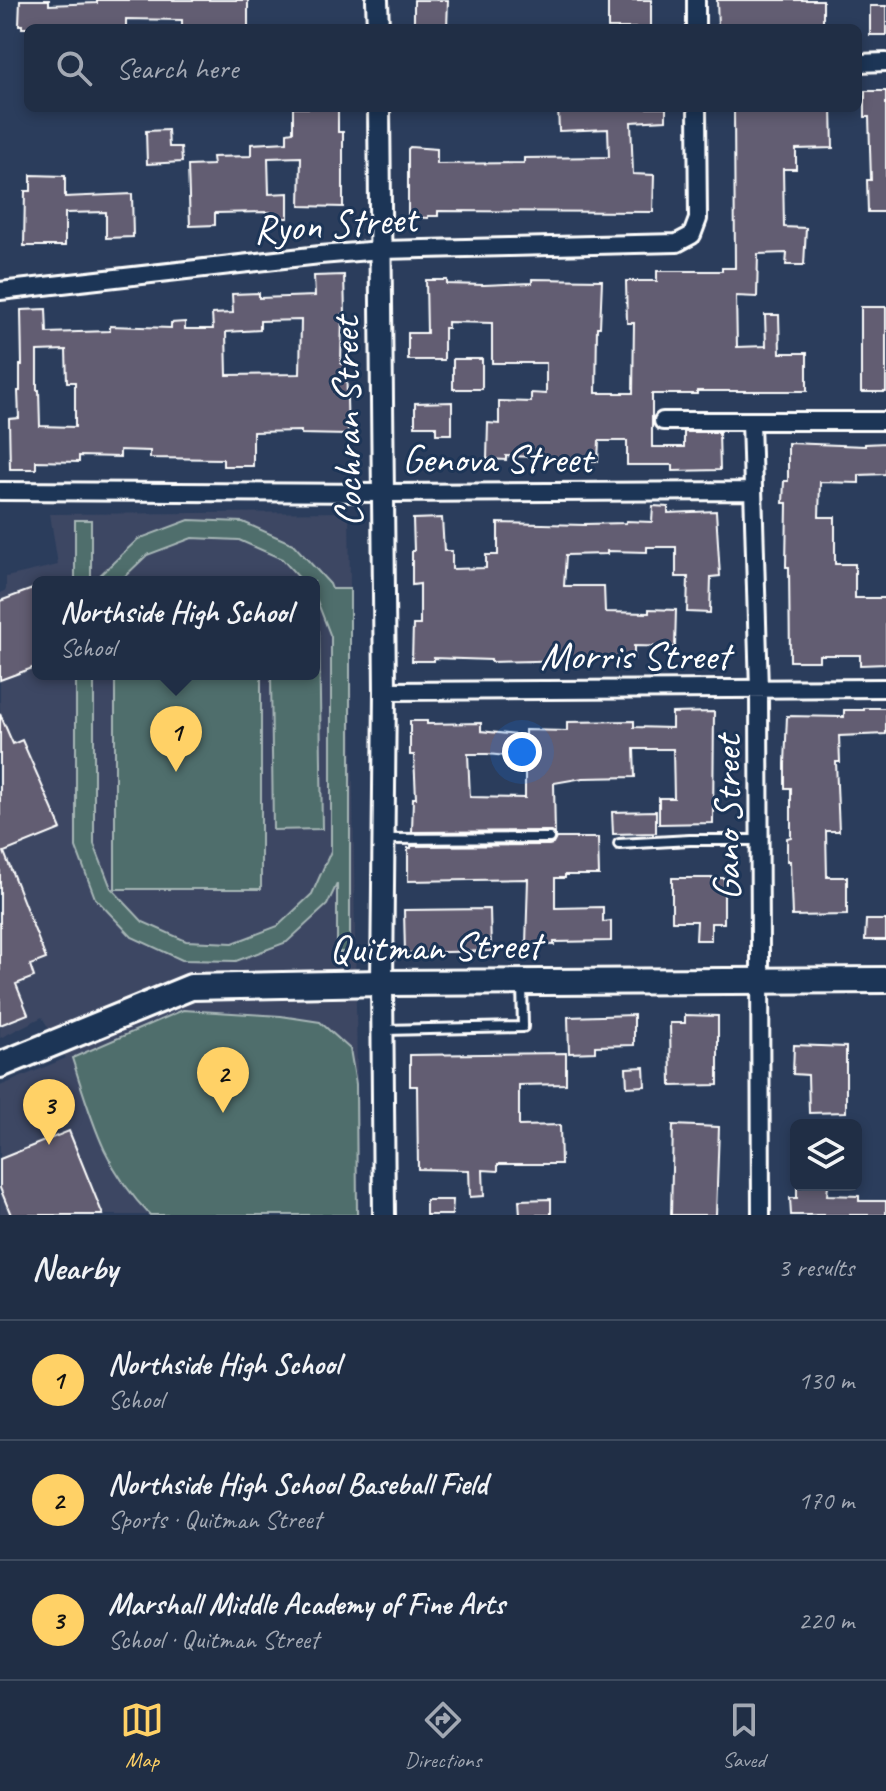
<!DOCTYPE html>
<meta charset="utf-8">
<style>
body{margin:0;font-family:Caveat,sans-serif;background:#2d3a50;color:#f1f3f6}
.controls{position:absolute;right:24px;bottom:24px;display:grid;overflow:hidden;border-radius:12px;box-shadow:0 4px 12px #0003}
.controls button{width:72px;height:72px;display:grid;place-items:center;padding:0;border:0;border-bottom:2px solid #3d4a5e;background:#202e45;color:#f1f3f6;font:40px sans-serif}
.you{position:absolute;left:522px;top:752px;width:28px;height:28px;margin:-20px;border:6px solid #fff;border-radius:50%;background:#1a73e8;box-shadow:0 0 0 12px #1a73e833}
.badge{display:grid;place-items:center;width:52px;height:52px;border-radius:50%;background:#ffd166;color:#111;font-size:26px;font-weight:700}
.pin{position:absolute;translate:-50% -66px;filter:drop-shadow(0 2px 4px #0008)}
.pin::after{content:'';position:absolute;top:42px;width:28px;height:24px;background:inherit;clip-path:polygon(0 0,100% 0,50% 100%)}
.popup{position:absolute;left:32px;top:576px;width:288px;height:104px;box-sizing:border-box;display:grid;place-content:center;border-radius:12px;background:#202e45;filter:drop-shadow(0 2px 6px #0005);font-size:26px;white-space:nowrap;color:#a2a8b3}
.popup b{font-size:30px;color:#f1f3f6}
.popup::after{content:'';position:absolute;left:50%;top:100%;margin-left:-16px;border:16px solid transparent;border-top-color:#202e45}
.list{margin:0;padding:0;list-style:none}
h2{display:flex;justify-content:space-between;align-items:center;height:104px;margin:0;padding:0 32px;font-size:34px}
h2 small{font-size:26px;font-weight:400;color:#a2a8b3}
.list li{display:grid;grid-template-columns:52px 1fr auto;gap:24px;align-items:center;box-sizing:border-box;height:120px;padding:0 32px;border-top:2px solid #3d4a5e}
.list b{display:block;font-size:30px;white-space:nowrap}
.list p{margin:0;font-size:26px;white-space:nowrap;color:#a2a8b3}
.list em{font-size:26px;font-style:normal;color:#a2a8b3}
.icon{flex:none;width:44px;height:44px;fill:none;stroke:currentColor;stroke-width:2;stroke-linecap:round;stroke-linejoin:round}
.map{position:relative;flex:none;width:886px;height:1215px;overflow:hidden}
.search{position:absolute;background:#202e45;box-shadow:0 4px 12px #0003;left:24px;right:24px;top:24px;height:88px;display:flex;align-items:center;gap:20px;box-sizing:border-box;padding:0 28px;border-radius:12px;color:#a2a8b3;font-size:30px}
.sheet{height:464px;background:#202e45}
nav{display:flex;justify-content:space-around;align-items:center;box-sizing:border-box;height:112px;border-top:2px solid #3d4a5e;background:#202e45;font-size:22px;color:#a2a8b3}
nav a{display:grid;justify-items:center;gap:4px}
nav .on{color:#ffd166}
.map>svg:first-child{display:block}
</style>
<div class="map">
<svg width="886" height="1215" viewBox="0 0 886 1215">
<rect width="100%" height="100%" fill="#2b3d5c"/>
<filter id="ink" filterUnits="userSpaceOnUse"><feTurbulence type="fractalNoise" baseFrequency=".0125" numOctaves="2"/><feDisplacementMap in="SourceGraphic" scale="16" xChannelSelector="R" yChannelSelector="G"/><feConvolveMatrix kernelMatrix="1 2 1 2 8 2 1 2 1" color-interpolation-filters="sRGB"/></filter>
<g filter="url(#ink)">
<!-- built -->
<path fill="#3c4763" fill-rule="evenodd" d="M 349,512 L 359,1215 L 0,1215 L 0,1086 L 66,1058 L 42,1017 L 0,1038 L 0,593 L 6,590 L 6,577 L 58,565 L 50,514 ZM 38,582 L 314,582 L 314,674 L 38,674 Z"/>
<!-- green -->
<path fill="#4f6e6c" stroke="#a7b6b6" stroke-width="2" d="M 75,520 L 91,520 L 91,582 L 75,582 Z
M 189,520 L 243,522 L 293,544 L 330,584 L 332,589 L 350,589 L 350,952 L 337,952 L 337,884 L 327,905 L 287,942 L 236,961 L 182,960 L 132,937 L 95,898 L 76,847 L 76,674 L 94,674 L 94,844 L 111,888 L 143,922 L 186,941 L 233,943 L 278,926 L 312,894 L 331,851 L 331,637 L 314,593 L 314,582 L 303,582 L 282,559 L 239,540 L 192,538 L 147,555 L 119,582 L 96,582 L 98,577 L 138,539 Z
M 314,631 L 319,631 L 322,829 L 273,830 L 271,674 L 314,674 Z
M 115,674 L 261,674 L 261,889 L 115,889 Z
M 183,1010 L 281,1016 L 320,1022 L 350,1049 L 356,1084 L 357,1215 L 150,1215 C 103,1167 92,1120 72,1058 Z"/>
<!-- building -->
<path fill="#625d72" stroke="#fff" stroke-width="2" fill-rule="evenodd" d="M 20,0 L 49,0 L 49,5 L 97,3 L 97,0 L 248,0 L 248,28 L 182,28 L 182,20 L 126,19 L 126,28 L 22,28 L 22,25 L 19,25 Z
M 414,0 L 448,0 L 447,28 L 414,28 Z
M 608,0 L 651,0 L 651,28 L 608,28 Z
M 717,0 L 823,0 L 823,27 L 718,27 Z
M 870,6 L 886,6 L 886,35 L 870,35 Z
M 865,91 L 886,91 L 886,212 L 868,212 L 867,180 L 871,180 L 869,117 L 865,117 Z
M 293,108 L 338,108 L 338,132 L 343,132 L 343,207 L 300,206 L 301,157 L 268,158 L 269,194 L 288,193 L 288,218 L 270,218 L 270,212 L 215,213 L 215,225 L 190,226 L 188,166 L 213,165 L 212,157 L 251,156 L 251,144 L 287,142 L 287,133 L 293,132 Z
M 558,108 L 666,108 L 666,120 L 631,122 L 633,174 L 654,175 L 653,212 L 438,211 L 438,216 L 428,216 L 428,218 L 408,217 L 408,149 L 410,147 L 437,149 L 437,164 L 524,163 L 524,158 L 609,157 L 608,129 L 559,131 Z
M 734,108 L 777,108 L 777,111 L 832,108 L 833,148 L 796,149 L 796,169 L 783,169 L 784,227 L 806,228 L 804,265 L 786,265 L 787,253 L 758,254 L 757,297 L 736,296 L 737,347 L 766,346 L 765,315 L 779,315 L 780,353 L 807,353 L 807,391 L 697,391 L 697,394 L 652,394 L 652,447 L 684,447 L 684,432 L 719,432 L 720,470 L 673,471 L 673,465 L 627,465 L 627,441 L 599,441 L 598,461 L 571,461 L 571,458 L 506,456 L 506,460 L 487,459 L 488,423 L 499,424 L 499,401 L 531,402 L 531,393 L 546,394 L 546,363 L 492,363 L 492,323 L 448,322 L 448,328 L 444,328 L 444,360 L 408,360 L 408,333 L 427,333 L 426,280 L 447,280 L 447,284 L 484,285 L 532,283 L 532,279 L 602,280 L 600,327 L 597,327 L 596,393 L 633,393 L 634,323 L 627,323 L 626,281 L 657,281 L 657,271 L 722,271 L 722,268 L 735,268 Z
M 168,130 L 169,147 L 181,147 L 182,162 L 147,164 L 146,131 Z
M 31,175 L 65,176 L 65,197 L 132,194 L 133,237 L 106,238 L 106,212 L 65,213 L 65,246 L 24,246 L 25,191 L 31,191 Z
M 344,275 L 345,314 L 342,314 L 341,364 L 346,363 L 348,435 L 301,434 L 301,431 L 253,432 L 253,466 L 223,466 L 223,459 L 150,458 L 150,451 L 120,450 L 120,457 L 79,456 L 79,462 L 36,461 L 36,469 L 10,469 L 9,419 L 19,418 L 18,391 L 20,391 L 20,365 L 22,365 L 21,310 L 46,309 L 47,333 L 110,331 L 110,326 L 171,328 L 171,323 L 185,322 L 185,329 L 213,329 L 212,314 L 233,313 L 232,294 L 259,293 L 259,298 L 315,296 L 314,276 ZM 301,320 L 300,374 L 227,375 L 226,332 L 260,330 L 260,321 ZM 66,350 L 67,382 L 75,382 L 75,427 L 40,426 L 39,390 L 37,390 L 37,351 Z
M 861,307 L 886,307 L 886,392 L 861,392 Z
M 453,359 L 482,359 L 482,389 L 453,389 Z
M 452,402 L 452,434 L 436,434 L 436,426 L 415,426 L 415,403 Z
M 788,443 L 865,446 L 865,444 L 886,443 L 886,474 L 859,475 L 859,483 L 820,482 L 819,517 L 835,517 L 835,564 L 855,564 L 855,598 L 886,598 L 886,664 L 860,665 L 860,655 L 819,655 L 819,661 L 790,661 L 789,567 L 786,567 L 787,503 L 783,503 L 784,481 L 788,481 Z
M 653,506 L 668,507 L 668,513 L 716,511 L 720,576 L 711,577 L 710,613 L 687,612 L 688,577 L 676,577 L 676,547 L 647,547 L 647,552 L 607,551 L 607,554 L 566,555 L 564,586 L 604,586 L 605,612 L 649,613 L 649,609 L 676,610 L 675,647 L 634,646 L 634,659 L 565,659 L 565,661 L 534,662 L 534,661 L 491,662 L 491,660 L 434,658 L 434,661 L 412,661 L 413,625 L 420,625 L 420,584 L 412,585 L 412,551 L 414,551 L 413,519 L 442,518 L 444,551 L 452,551 L 452,569 L 486,568 L 486,555 L 498,555 L 498,523 L 585,525 L 585,524 L 626,523 L 626,521 L 652,522 Z
M 38,587 L 38,666 L 0,680 L 0,601 Z
M 864,708 L 886,708 L 886,734 L 839,736 L 840,762 L 836,762 L 839,831 L 826,831 L 827,877 L 847,877 L 847,915 L 792,916 L 790,861 L 787,861 L 787,838 L 791,837 L 791,788 L 785,788 L 785,764 L 787,716 L 844,717 L 844,710 L 864,710 Z
M 714,712 L 713,823 L 659,824 L 659,798 L 674,798 L 673,749 L 634,749 L 635,777 L 583,778 L 554,783 L 555,835 L 549,831 L 412,832 L 413,798 L 416,798 L 414,755 L 410,755 L 410,721 L 427,721 L 427,724 L 481,723 L 481,731 L 525,736 L 525,730 L 567,731 L 567,722 L 634,721 L 634,727 L 672,728 L 672,713 ZM 468,754 L 487,754 L 525,758 L 525,798 L 470,797 Z
M 0,714 L 13,744 L 22,740 L 61,829 L 4,852 L 46,959 L 30,965 L 34,977 L 16,984 L 28,1014 L 0,1025 Z
M 656,811 L 656,833 L 613,834 L 612,812 Z
M 556,838 L 598,838 L 599,875 L 565,875 L 565,878 L 555,878 L 555,908 L 603,907 L 603,922 L 611,921 L 611,941 L 554,942 L 554,945 L 526,944 L 528,879 L 408,881 L 408,848 L 411,848 L 411,846 L 549,845 L 553,844 Z
M 672,878 L 724,878 L 724,923 L 711,923 L 711,940 L 696,940 L 697,921 L 672,921 Z
M 490,909 L 491,951 L 405,953 L 404,910 Z
M 866,920 L 886,920 L 886,940 L 865,940 Z
M 634,1015 L 634,1045 L 595,1046 L 595,1052 L 569,1053 L 568,1017 Z
M 685,1015 L 718,1016 L 718,1085 L 671,1086 L 670,1023 L 685,1023 Z
M 794,1045 L 846,1047 L 846,1112 L 809,1113 L 808,1075 L 793,1074 Z
M 566,1053 L 566,1084 L 519,1085 L 519,1126 L 560,1125 L 561,1164 L 498,1164 L 498,1171 L 483,1170 L 484,1196 L 470,1197 L 469,1170 L 418,1169 L 417,1086 L 410,1086 L 410,1055 Z
M 644,1067 L 645,1086 L 627,1087 L 626,1068 Z
M 673,1125 L 719,1127 L 716,1215 L 671,1215 Z
M 69,1131 L 103,1215 L 11,1215 L 0,1188 L 0,1159 Z
M 797,1185 L 828,1185 L 827,1195 L 859,1196 L 859,1201 L 886,1201 L 886,1215 L 791,1215 L 790,1198 L 797,1198 Z
M 551,1199 L 551,1215 L 520,1215 L 519,1200 Z
M 426,1200 L 453,1200 L 452,1215 L 426,1215 Z"/>
<g fill="none" stroke-linecap="round" stroke-linejoin="round">
<!-- service casing -->
<g stroke="#fff" stroke-width="14">
<path id="service" d="M 384,839 L 549,838
M 619,844 L 690,840 L 760,840
M 384,1030 L 523,1027 L 522,983"/>
</g>
<!-- minor casing -->
<g stroke="#fff" stroke-width="22">
<path id="minor" d="M 696,0 L 696,28
M 858,63 L 886,62
M 0,291 L 320,255 L 381,250 L 677,243 L 692,235 L 698,219 L 697,108
M 663,421 L 886,421
M 751,421 L 759,689 L 761,1215
M 0,491 L 383,493 L 753,491
M 385,691 L 886,688"/>
</g>
<!-- tertiary casing -->
<g stroke="#fff" stroke-width="26">
<path id="tertiary" d="M 377,0 L 378,28
M 379,108 L 385,691 L 382,983 L 384,1215"/>
</g>
<!-- secondary casing -->
<g stroke="#fff" stroke-width="30">
<path id="secondary" d="M 0,1065 L 191,987 L 382,983 L 886,980"/>
</g>
<!-- service -->
<use href="#service" stroke="#1d3557" stroke-width="8"/>
<!-- minor -->
<use href="#minor" stroke="#1d3557" stroke-width="16"/>
<!-- tertiary -->
<use href="#tertiary" stroke="#1d3557" stroke-width="20"/>
<!-- secondary -->
<use href="#secondary" stroke="#1d3557" stroke-width="24"/>
</g>
</g>
<g text-anchor="middle" stroke-width="6" stroke-linejoin="round" paint-order="stroke">
<!-- street labels -->
<g font-size="40" fill="#fff" stroke="#1d3557">
<text transform="translate(335 223) rotate(-4)" y="14">Ryon Street</text>
<text transform="translate(346 422) rotate(-91)" y="14">Cochran Street</text>
<text x="497" y="472">Genova Street</text>
<text x="635" y="669">Morris Street</text>
<text transform="translate(726 818) rotate(-90)" y="14">Gano Street</text>
<text transform="translate(435 946) rotate(-1)" y="14">Quitman Street</text>
</g>
</g>
</svg>
<div class="controls">
<button><svg class="icon" aria-label="layers" viewBox="0 0 24 24"><path d="M12 4l9 5-9 5-9-5zM3 14l9 5 9-5"/></svg></button>
</div>
<div class="you"></div>
<div class="pin badge" style="left:176px;top:772px">1</div>
<div class="popup"><b>Northside High School</b>School</div>
<div class="pin badge" style="left:223px;top:1113px">2</div>
<div class="pin badge" style="left:49px;top:1145px">3</div>
<div class="search"><svg class="icon" aria-label="search" viewBox="0 0 24 24"><circle cx="10" cy="10" r="6"/><path d="M15 15l6 6"/></svg>Search here</div>
</div>
<section class="sheet">
<h2>Nearby<small>3 results</small></h2>
<ul class="list">
<li><span class="badge">1</span><div><b>Northside High School</b><p>School</p></div><em>130 m</em></li>
<li><span class="badge">2</span><div><b>Northside High School Baseball Field</b><p>Sports · Quitman Street</p></div><em>170 m</em></li>
<li><span class="badge">3</span><div><b>Marshall Middle Academy of Fine Arts</b><p>School · Quitman Street</p></div><em>220 m</em></li>
</ul>
</section>
<nav>
<a class="on"><svg class="icon" aria-label="map" viewBox="0 0 24 24"><path d="M3 6l6-2 6 2 6-2v14l-6 2-6-2-6 2zM9 4v14M15 6v14"/></svg>Map</a>
<a><svg class="icon" aria-label="directions" viewBox="0 0 24 24"><path d="M12 3l9 9-9 9-9-9zM9 14v-3h6M13 9l2 2-2 2"/></svg>Directions</a>
<a><svg class="icon" aria-label="saved" viewBox="0 0 24 24"><path d="M7 4h10v16l-5-4-5 4z"/></svg>Saved</a>
</nav>
